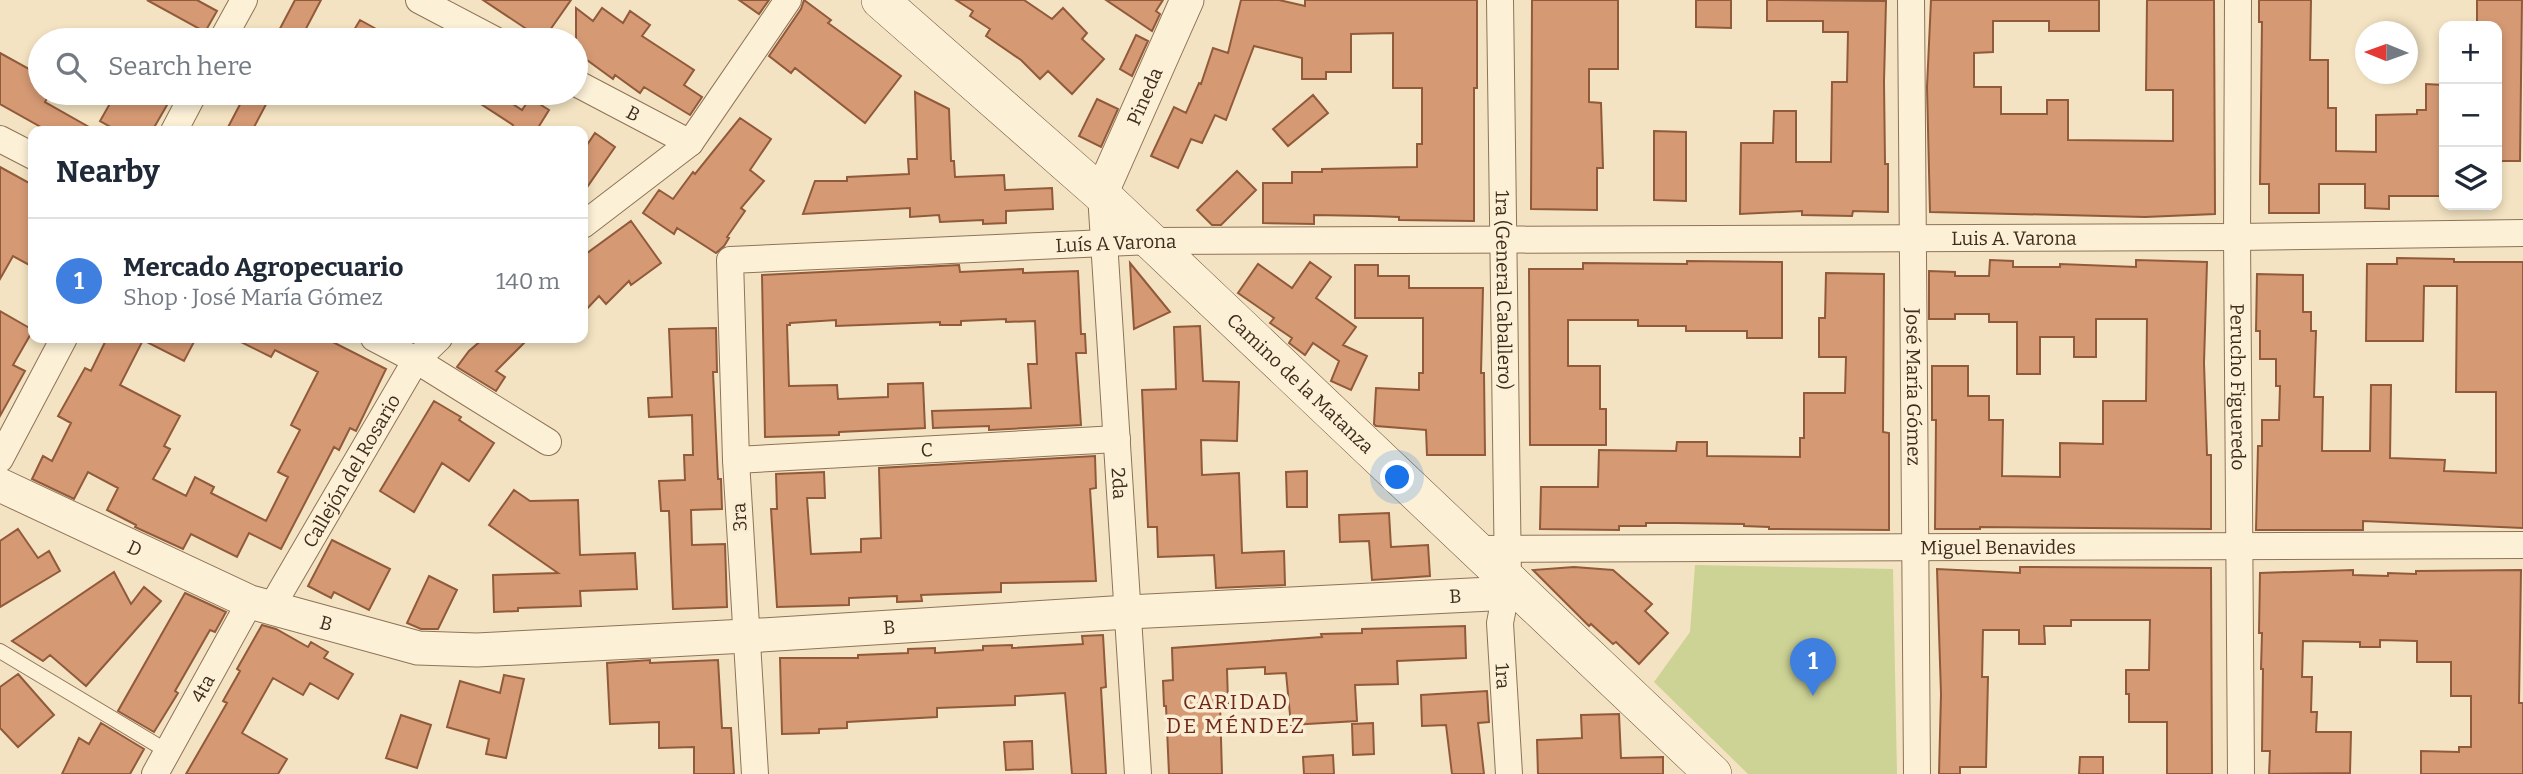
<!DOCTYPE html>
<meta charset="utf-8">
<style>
body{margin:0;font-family:Bitter,serif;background:#f6f6f7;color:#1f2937}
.controls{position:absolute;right:21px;top:21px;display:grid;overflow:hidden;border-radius:14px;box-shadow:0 4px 10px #0003}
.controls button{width:63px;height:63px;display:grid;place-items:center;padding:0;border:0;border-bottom:2px solid #e0e1e3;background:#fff;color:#1f2937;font:35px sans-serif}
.compass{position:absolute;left:2355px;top:21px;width:63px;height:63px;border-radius:50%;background:#fff;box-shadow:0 4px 10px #0003;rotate:271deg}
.you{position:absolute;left:1398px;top:478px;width:24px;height:24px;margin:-18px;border:5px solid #fff;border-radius:50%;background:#1a73e8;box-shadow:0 0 0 10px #1a73e833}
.badge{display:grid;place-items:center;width:46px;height:46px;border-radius:50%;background:#a52025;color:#fff;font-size:23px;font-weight:700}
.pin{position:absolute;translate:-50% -58px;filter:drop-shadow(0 2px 4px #0008)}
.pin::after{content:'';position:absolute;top:37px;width:24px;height:21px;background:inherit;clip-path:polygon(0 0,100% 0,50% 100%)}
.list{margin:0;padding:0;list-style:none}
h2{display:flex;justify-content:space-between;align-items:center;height:91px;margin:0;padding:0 28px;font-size:30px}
h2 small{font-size:23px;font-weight:400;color:#747a83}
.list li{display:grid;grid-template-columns:46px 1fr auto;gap:21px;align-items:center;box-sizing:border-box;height:126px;padding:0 28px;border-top:2px solid #e0e1e3}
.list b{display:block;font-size:26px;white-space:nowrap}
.list p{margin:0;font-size:23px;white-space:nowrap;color:#747a83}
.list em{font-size:23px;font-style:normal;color:#747a83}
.icon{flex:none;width:38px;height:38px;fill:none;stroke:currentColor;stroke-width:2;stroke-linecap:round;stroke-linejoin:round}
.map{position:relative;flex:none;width:2523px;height:774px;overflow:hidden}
.search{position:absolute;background:#fff;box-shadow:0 4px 10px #0003;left:28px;top:28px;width:560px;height:77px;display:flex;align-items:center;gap:18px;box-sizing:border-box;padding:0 24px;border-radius:38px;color:#747a83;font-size:26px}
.panel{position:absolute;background:#fff;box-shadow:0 4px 10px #0003;left:28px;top:126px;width:560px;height:217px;border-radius:14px}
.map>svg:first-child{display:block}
</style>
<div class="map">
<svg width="2523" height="774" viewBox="0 0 2523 774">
<rect width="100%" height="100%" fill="#f3e3c2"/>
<!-- green -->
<path fill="#cdd395" d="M 1695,565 L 1893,569 L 1897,774 L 1748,774 L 1654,682 L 1690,632 Z"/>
<!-- building -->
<path fill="#d59a74" stroke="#915a3a" stroke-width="2" d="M 147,0 L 197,0 L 217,11 L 205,32 Z
M 295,0 L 321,0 L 300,40 L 274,40 Z
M 483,0 L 571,0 L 543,40 Z
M 739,0 L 769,0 L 759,14 Z
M 804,0 L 831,20 L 828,23 L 901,76 L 865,123 L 795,68 L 791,73 L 769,56 L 801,9 Z
M 956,0 L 1024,0 L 1052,19 L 1063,8 L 1087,33 L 1082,39 L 1104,59 L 1072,94 L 1048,71 L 1040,79 L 1021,60 L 986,36 L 990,29 L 970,16 L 973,11 Z
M 1106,0 L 1163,0 L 1156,11 L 1160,14 L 1152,31 Z
M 1241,0 L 1279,0 L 1305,6 L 1305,0 L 1477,0 L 1477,88 L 1474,88 L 1474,221 L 1399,220 L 1399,217 L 1371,216 L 1314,215 L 1314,224 L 1263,223 L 1263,183 L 1292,183 L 1292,172 L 1322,172 L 1322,169 L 1417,167 L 1417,144 L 1422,144 L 1422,88 L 1393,88 L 1393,33 L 1351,34 L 1351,72 L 1326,72 L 1326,79 L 1302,79 L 1302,58 L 1254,46 L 1226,120 L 1215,115 L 1202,143 L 1191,139 L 1178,168 L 1151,156 L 1174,107 L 1186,113 L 1199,83 L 1201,84 L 1213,48 L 1228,53 Z
M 1532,0 L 1618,0 L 1618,69 L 1589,69 L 1589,102 L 1601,103 L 1603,168 L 1597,168 L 1597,210 L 1531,209 Z
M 1696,0 L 1731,0 L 1731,28 L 1696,27 Z
M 1767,0 L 1886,1 L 1884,82 L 1885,164 L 1888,164 L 1888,212 L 1853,211 L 1852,216 L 1802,215 L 1802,211 L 1740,214 L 1741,143 L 1773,143 L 1774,111 L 1796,111 L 1796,162 L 1831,162 L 1832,82 L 1847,82 L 1848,32 L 1823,32 L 1823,21 L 1767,21 Z
M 1931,0 L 2099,0 L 2099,31 L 2049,31 L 2049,21 L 1993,21 L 1993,52 L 1974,53 L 1974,87 L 2001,87 L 2001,114 L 2047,114 L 2047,100 L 2068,100 L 2068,140 L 2173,141 L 2173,90 L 2146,90 L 2147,0 L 2214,0 L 2215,214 L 2145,217 L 1930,212 L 1927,87 Z
M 2259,0 L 2311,0 L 2310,60 L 2328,60 L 2328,108 L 2336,108 L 2336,151 L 2376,152 L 2376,115 L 2417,114 L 2417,110 L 2426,110 L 2426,84 L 2444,85 L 2444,196 L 2389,196 L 2389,209 L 2365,208 L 2365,184 L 2319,184 L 2319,213 L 2269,213 L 2269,184 L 2260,184 L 2262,22 L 2259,22 Z
M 2477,0 L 2522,0 L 2520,161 L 2497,161 L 2497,26 L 2477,26 Z
M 576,8 L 593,21 L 602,8 L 623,23 L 630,11 L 650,25 L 642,36 L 694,70 L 684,85 L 702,97 L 690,115 L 644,87 L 640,93 L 615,75 L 613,79 L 576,52 Z
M 360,20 L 396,40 L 348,40 Z
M 1136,35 L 1148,41 L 1132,76 L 1120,69 Z
M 0,53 L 40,75 L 40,93 L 50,93 L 45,102 L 96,131 L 48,131 L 0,104 Z
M 915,92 L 949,109 L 951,161 L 954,161 L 955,177 L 1004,175 L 1005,190 L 1052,188 L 1053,209 L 1006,211 L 1006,223 L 983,224 L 983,220 L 940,222 L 939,215 L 910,217 L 910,208 L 803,214 L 815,181 L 847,181 L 847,177 L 909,174 L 908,159 L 917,159 Z
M 116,93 L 174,93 L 152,131 L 118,131 L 100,121 Z
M 246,93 L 272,93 L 252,131 L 226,131 Z
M 464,93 L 496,93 L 522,110 L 530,98 L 549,110 L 536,131 L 509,131 L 513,125 Z
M 1313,95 L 1328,113 L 1288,146 L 1273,129 Z
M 1097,99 L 1118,109 L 1101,147 L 1079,136 Z
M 740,118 L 771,139 L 750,170 L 764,181 L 741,208 L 745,211 L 727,237 L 729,238 L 724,246 L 716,253 L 677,228 L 674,234 L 643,213 L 659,190 L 673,199 L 693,172 L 695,174 Z
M 1654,131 L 1686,132 L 1686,201 L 1654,200 Z
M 595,133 L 615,147 L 583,193 L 583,151 Z
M 0,167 L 33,185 L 33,267 L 13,256 L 0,279 Z
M 1237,171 L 1256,190 L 1221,225 L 1212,225 L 1197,210 Z
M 631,221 L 661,263 L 631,285 L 629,281 L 606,304 L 599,296 L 583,313 L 583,256 Z
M 2397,258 L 2454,259 L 2454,262 L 2523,262 L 2523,528 L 2363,521 L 2363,530 L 2256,530 L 2258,446 L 2262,446 L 2262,420 L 2279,420 L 2280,386 L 2276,386 L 2276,359 L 2260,359 L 2260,331 L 2256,331 L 2257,274 L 2303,275 L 2303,312 L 2311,312 L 2311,331 L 2316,331 L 2314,397 L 2323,397 L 2322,451 L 2370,451 L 2371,385 L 2391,385 L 2390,458 L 2445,460 L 2444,471 L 2496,473 L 2496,392 L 2456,392 L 2457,286 L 2424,286 L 2423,341 L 2366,341 L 2367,264 L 2397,264 Z
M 1990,260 L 2013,261 L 2013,267 L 2060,267 L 2060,264 L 2136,267 L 2136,260 L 2207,262 L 2204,363 L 2207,455 L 2211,455 L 2211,529 L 1980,527 L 1980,529 L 1935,529 L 1936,420 L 1932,420 L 1932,366 L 1968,366 L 1968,396 L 1989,396 L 1989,420 L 2003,420 L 2002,476 L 2060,477 L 2060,443 L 2103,444 L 2103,401 L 2146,401 L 2147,319 L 2096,319 L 2096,357 L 2074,357 L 2074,337 L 2040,337 L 2040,374 L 2017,374 L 2017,322 L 1989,322 L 1989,314 L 1955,314 L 1955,319 L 1929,319 L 1929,271 L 1955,272 L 1955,276 L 1989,276 Z
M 1687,261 L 1782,262 L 1782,338 L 1747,338 L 1747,331 L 1686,331 L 1686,326 L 1638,326 L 1638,320 L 1568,320 L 1568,366 L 1600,366 L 1600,409 L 1606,409 L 1606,445 L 1530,445 L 1529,269 L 1583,269 L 1583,263 L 1687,264 Z
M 1310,262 L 1331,277 L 1316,298 L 1356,327 L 1343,345 L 1367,356 L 1351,390 L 1331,381 L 1339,361 L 1313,343 L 1305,355 L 1289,343 L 1292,338 L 1270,323 L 1274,318 L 1238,293 L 1258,264 L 1292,288 Z
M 1130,263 L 1170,312 L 1134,329 Z
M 959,265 L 960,272 L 1023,269 L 1023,273 L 1078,271 L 1081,334 L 1085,334 L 1086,353 L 1076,353 L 1081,425 L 989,430 L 989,426 L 933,428 L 932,411 L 1031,408 L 1028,364 L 1037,364 L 1035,321 L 1006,322 L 1006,319 L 961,321 L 961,325 L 940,325 L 940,322 L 836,326 L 836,320 L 790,323 L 790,325 L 787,325 L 789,386 L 837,385 L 838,399 L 888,397 L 888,384 L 923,383 L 925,428 L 839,432 L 839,435 L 765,437 L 762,275 Z
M 1355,265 L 1378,265 L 1378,276 L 1409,276 L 1409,288 L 1483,288 L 1481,373 L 1484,373 L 1485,455 L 1427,455 L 1426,430 L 1376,426 L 1374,424 L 1376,388 L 1419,390 L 1419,373 L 1423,373 L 1423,318 L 1355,318 Z
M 1826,273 L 1884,274 L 1883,432 L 1889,433 L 1889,530 L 1769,529 L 1769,527 L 1744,526 L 1744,524 L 1676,523 L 1646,523 L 1646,526 L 1619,526 L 1619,530 L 1540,529 L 1541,487 L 1598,487 L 1599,450 L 1676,451 L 1677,442 L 1707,442 L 1707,456 L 1800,457 L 1800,438 L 1804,438 L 1804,393 L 1845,393 L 1846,357 L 1819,357 L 1819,318 L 1825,318 Z
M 0,311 L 33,330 L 13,365 L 25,371 L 0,416 Z
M 1200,326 L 1203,381 L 1239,382 L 1237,441 L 1201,440 L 1202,475 L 1239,473 L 1242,553 L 1284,551 L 1285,585 L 1216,588 L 1214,555 L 1158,557 L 1157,527 L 1148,527 L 1142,390 L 1176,389 L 1174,327 Z
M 716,328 L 717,372 L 713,372 L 718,479 L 721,479 L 722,509 L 691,510 L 692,545 L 725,544 L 727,607 L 673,609 L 669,511 L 661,511 L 659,481 L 685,480 L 684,455 L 693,455 L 692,415 L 649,417 L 648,398 L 672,397 L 669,329 Z
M 107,338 L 196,338 L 184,361 L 143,340 L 120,385 L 180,416 L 164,446 L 170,449 L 153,479 L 186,496 L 195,477 L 214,487 L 211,493 L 266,521 L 288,477 L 278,472 L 300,430 L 291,425 L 318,372 L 275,350 L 271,357 L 233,338 L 325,338 L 386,369 L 356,431 L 350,428 L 339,450 L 334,447 L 281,549 L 249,533 L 237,557 L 191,534 L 183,549 L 135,527 L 136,525 L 107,510 L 118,488 L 88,472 L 74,499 L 32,479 L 43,456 L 52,461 L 71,423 L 58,416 L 85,368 L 91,371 Z
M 484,338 L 529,338 L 496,371 L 505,377 L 496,391 L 457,367 L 469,351 Z
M 434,401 L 461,417 L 459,420 L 494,443 L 469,481 L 442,463 L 414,512 L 380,491 Z
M 1095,456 L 1096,488 L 1090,489 L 1096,581 L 1001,583 L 1001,592 L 921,595 L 922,601 L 897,602 L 897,596 L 849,598 L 849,605 L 777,607 L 771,509 L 777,509 L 776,474 L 824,472 L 825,498 L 807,498 L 811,554 L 861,552 L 861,539 L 881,538 L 879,468 Z
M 1307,471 L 1307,507 L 1287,507 L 1286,472 Z
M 514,490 L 530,501 L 578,500 L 580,555 L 635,553 L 637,589 L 580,591 L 581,606 L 518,608 L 518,611 L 494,612 L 493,575 L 558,573 L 489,525 Z
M 1389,513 L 1391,547 L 1428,545 L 1430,576 L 1372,580 L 1369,541 L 1340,542 L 1339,515 Z
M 18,529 L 38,558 L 49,551 L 60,571 L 0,607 L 0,541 Z
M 332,540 L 390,569 L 369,610 L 334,592 L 331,598 L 308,586 Z
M 1574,567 L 1613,570 L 1652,604 L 1645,611 L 1668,633 L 1639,664 L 1616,642 L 1613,644 L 1591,624 L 1589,626 L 1533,570 Z
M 2020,567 L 2211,568 L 2212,774 L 2167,774 L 2167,722 L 2129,722 L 2129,694 L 2126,694 L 2126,670 L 2149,670 L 2150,620 L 2071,620 L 2071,626 L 2044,626 L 2045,644 L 2019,644 L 2019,630 L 1983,630 L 1982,677 L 1988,677 L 1986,767 L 1960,767 L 1960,774 L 1939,774 L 1941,694 L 1937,569 L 2020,573 Z
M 2353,570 L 2353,575 L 2388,576 L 2388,573 L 2416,574 L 2416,571 L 2521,570 L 2519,703 L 2523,703 L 2523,774 L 2421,774 L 2421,751 L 2459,752 L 2459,747 L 2471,747 L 2471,696 L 2451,696 L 2451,662 L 2417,662 L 2417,641 L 2380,640 L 2380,647 L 2360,647 L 2360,642 L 2303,641 L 2302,677 L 2312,677 L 2311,712 L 2317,712 L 2316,732 L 2351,732 L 2350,773 L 2269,774 L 2270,751 L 2262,751 L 2263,669 L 2261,669 L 2262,633 L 2259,633 L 2260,573 Z
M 114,572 L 131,604 L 144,587 L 161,601 L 86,686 L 50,655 L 43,661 L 12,641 Z
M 429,576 L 457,590 L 438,629 L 421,629 L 407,623 Z
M 185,593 L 226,612 L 215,632 L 210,630 L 175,691 L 178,693 L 154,732 L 118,711 Z
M 262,625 L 276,629 L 308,647 L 311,642 L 328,652 L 324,658 L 353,674 L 338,699 L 310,683 L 303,695 L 273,678 L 242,733 L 287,759 L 278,774 L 186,774 L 227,703 L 223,701 L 240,671 L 237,669 Z
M 1465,626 L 1466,658 L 1397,661 L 1398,684 L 1355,685 L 1357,721 L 1291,725 L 1286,673 L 1265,674 L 1265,667 L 1227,669 L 1228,703 L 1220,703 L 1222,774 L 1169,774 L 1166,706 L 1164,706 L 1163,681 L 1173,680 L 1172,648 L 1322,637 L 1321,634 L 1362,633 L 1362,629 Z
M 1103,635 L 1106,687 L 1101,688 L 1106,774 L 1072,774 L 1065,693 L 1015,696 L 1015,705 L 937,708 L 937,717 L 847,722 L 847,728 L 819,729 L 819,733 L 782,734 L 780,658 L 858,658 L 858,655 L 908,653 L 908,649 L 935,648 L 935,653 L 983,650 L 983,646 L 1012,645 L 1012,648 L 1083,644 L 1082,636 Z
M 650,660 L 650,663 L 718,660 L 722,728 L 731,728 L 734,774 L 694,774 L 694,747 L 659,748 L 659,722 L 610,724 L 607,663 Z
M 18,674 L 54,715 L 18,747 L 0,728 L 0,687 Z
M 504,675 L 524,679 L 506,758 L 486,754 L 489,739 L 447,727 L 460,681 L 500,693 Z
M 1487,691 L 1489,722 L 1478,723 L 1484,774 L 1452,774 L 1446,725 L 1422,726 L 1421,695 Z
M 1619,714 L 1621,758 L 1663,757 L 1663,774 L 1538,774 L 1537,740 L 1582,738 L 1581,715 Z
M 401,715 L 431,725 L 417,768 L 386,758 Z
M 101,723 L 144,749 L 130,774 L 62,774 L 79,738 L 89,744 Z
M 1373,723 L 1374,754 L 1353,755 L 1352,724 Z
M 1032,741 L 1033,769 L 1006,770 L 1004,742 Z
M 1333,755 L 1334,774 L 1304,774 L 1303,757 Z
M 2080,757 L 2103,757 L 2103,774 L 2079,774 Z"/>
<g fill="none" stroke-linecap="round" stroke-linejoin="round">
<!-- service casing -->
<g stroke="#8f7357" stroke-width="16">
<path id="service" d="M 0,651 L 167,751"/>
</g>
<!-- minor casing -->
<g stroke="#8f7357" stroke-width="28">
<g id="minor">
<path d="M 419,0 L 495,40"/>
<path id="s1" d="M 1500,0 L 1508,581 L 1500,623 L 1509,774"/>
<path id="s2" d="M 1911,0 L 1917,774"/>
<path id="s3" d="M 2238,0 L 2237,237 L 2241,774"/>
<path d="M 222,40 L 244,0"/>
<path id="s4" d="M 576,83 L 690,143"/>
<path d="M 174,131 L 194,93"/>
<path d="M 0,139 L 33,156"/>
<path id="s5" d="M 1101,194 L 1138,774"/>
<path d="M 583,225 L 690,143 L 788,0"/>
<path d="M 374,338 L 416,360 L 548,442"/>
<path d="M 0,459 L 64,338"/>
<path id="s6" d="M 736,460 L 1117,439"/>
<path id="s7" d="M 1475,549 L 2523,545"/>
<path id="s8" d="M 271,608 L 416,360 L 439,338"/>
<path id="s9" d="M 155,774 L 250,602"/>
<path id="s10" d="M 755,774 L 736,460 L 730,260 L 1151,241 L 2237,237 L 2523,233"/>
</g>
</g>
<!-- tertiary casing -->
<g stroke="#8f7357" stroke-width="35">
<g id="tertiary">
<path id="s11" d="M 1101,194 L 1187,0"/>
<path id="s12" d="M 0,485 L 250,602 L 418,648 L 477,650 L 746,636 L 1128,612 L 1491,594 L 1508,581"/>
</g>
</g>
<!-- secondary casing -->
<g stroke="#71543a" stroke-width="38">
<g id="secondary">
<path id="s13" d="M 880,0 L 1101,194 L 1713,774"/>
</g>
</g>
<!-- service -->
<use href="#service" stroke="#fcf0d7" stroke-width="14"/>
<!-- minor -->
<use href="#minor" stroke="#fcf0d7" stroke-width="26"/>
<!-- tertiary -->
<use href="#tertiary" stroke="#fcf0d7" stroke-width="33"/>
<!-- secondary -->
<use href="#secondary" stroke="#fcf0d7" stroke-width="37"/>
</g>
<g text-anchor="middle" stroke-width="7" stroke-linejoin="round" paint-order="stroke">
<!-- street labels -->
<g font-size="19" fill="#3e2c1d" stroke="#f9edd3">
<text dy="7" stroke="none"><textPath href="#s11" startOffset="107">Pineda</textPath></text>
<text dy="7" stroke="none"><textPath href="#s4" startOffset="65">B</textPath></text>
<text dy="7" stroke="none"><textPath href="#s10" startOffset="1799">Luis A. Varona</textPath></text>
<text dy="7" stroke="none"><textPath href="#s10" startOffset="901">Luís A Varona</textPath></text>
<text dy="7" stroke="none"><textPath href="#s1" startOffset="290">1ra (General Caballero)</textPath></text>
<text dy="7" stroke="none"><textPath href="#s13" startOffset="569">Camino de la Matanza</textPath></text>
<text dy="7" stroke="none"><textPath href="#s2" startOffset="387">José María Gómez</textPath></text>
<text dy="7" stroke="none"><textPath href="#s3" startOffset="387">Perucho Figueredo</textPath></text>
<text dy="7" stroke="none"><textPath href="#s6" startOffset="191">C</textPath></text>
<text dy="7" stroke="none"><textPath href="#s8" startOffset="159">Callejón del Rosario</textPath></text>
<text dy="7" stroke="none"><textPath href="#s5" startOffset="290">2da</textPath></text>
<text transform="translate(739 517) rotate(-93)" y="7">3ra</text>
<text dy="7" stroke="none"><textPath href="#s7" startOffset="523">Miguel Benavides</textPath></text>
<text dy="7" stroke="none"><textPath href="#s12" startOffset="149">D</textPath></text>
<text dy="7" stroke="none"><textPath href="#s12" startOffset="1489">B</textPath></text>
<text dy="7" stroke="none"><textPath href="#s12" startOffset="355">B</textPath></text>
<text dy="7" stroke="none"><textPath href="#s12" startOffset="922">B</textPath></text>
<text dy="7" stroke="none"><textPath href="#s1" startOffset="677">1ra</textPath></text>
<text dy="7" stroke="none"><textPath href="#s9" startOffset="98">4ta</textPath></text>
</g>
<!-- neighbourhood labels -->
<g font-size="21" letter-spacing="2" fill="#6f2717" stroke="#f9edd3">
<text x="1236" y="709">CARIDAD<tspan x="1236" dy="24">DE MÉNDEZ</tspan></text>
</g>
</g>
</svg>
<div class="controls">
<button>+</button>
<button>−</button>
<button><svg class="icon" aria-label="layers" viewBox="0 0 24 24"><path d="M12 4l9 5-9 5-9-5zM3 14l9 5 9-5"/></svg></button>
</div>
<svg class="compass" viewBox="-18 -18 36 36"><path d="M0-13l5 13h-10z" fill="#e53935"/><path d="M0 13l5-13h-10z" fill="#747a83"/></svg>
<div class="you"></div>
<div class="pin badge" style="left:1813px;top:696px;background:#3f7fe0">1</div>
<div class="search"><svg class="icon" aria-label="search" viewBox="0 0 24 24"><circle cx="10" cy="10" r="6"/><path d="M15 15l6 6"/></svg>Search here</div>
<section class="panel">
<h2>Nearby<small></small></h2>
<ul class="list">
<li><span class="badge" style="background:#3f7fe0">1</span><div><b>Mercado Agropecuario</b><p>Shop · José María Gómez</p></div><em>140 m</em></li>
</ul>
</section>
</div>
